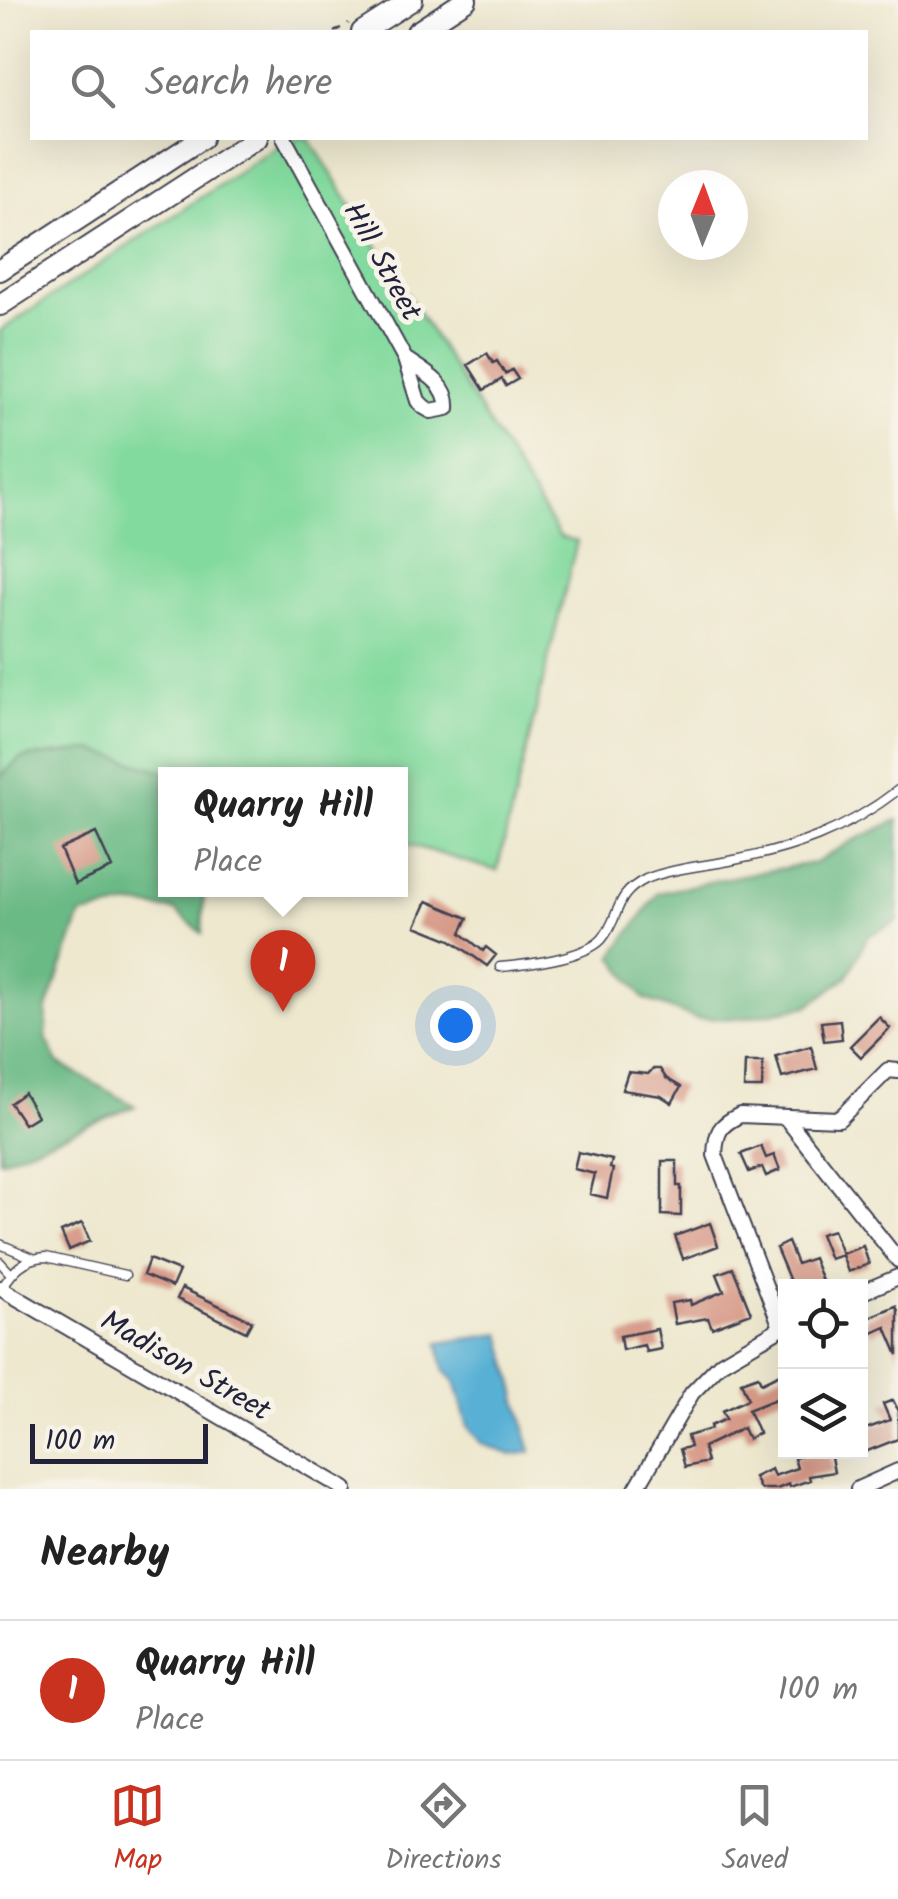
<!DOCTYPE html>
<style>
body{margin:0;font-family:Kalam,sans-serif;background:#f6f6f6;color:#222}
.controls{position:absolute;right:30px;bottom:30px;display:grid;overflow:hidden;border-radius:0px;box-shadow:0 10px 40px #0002}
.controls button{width:90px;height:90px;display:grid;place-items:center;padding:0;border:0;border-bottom:2px solid #e0e0e0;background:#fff;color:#222;font:50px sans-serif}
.compass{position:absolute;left:658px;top:170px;width:90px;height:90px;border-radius:50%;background:#fff;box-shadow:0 10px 40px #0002;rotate:1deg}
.scale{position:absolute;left:30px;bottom:25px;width:178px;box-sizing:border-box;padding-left:10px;border:5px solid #22223b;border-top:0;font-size:28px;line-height:35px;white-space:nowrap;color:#22223b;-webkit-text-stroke:8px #f7f3e8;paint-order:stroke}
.you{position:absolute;left:455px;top:1025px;width:35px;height:35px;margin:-25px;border:8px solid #fff;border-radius:50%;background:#1a73e8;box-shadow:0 0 0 15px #1a73e833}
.badge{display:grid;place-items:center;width:65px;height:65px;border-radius:50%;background:#c8321e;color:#fff;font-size:32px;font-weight:700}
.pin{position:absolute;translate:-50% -82px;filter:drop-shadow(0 2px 5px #0008)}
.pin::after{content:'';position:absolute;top:52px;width:35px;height:30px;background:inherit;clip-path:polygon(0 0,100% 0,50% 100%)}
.popup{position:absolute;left:158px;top:767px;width:250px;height:130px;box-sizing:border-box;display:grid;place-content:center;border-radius:0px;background:#fff;filter:drop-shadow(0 2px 8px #0005);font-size:32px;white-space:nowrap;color:#767676}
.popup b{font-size:38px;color:#222}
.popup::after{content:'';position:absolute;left:50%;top:100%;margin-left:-20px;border:20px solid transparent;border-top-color:#fff}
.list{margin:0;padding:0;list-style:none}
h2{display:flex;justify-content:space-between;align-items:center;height:130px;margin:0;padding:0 40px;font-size:42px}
h2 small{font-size:32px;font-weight:400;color:#767676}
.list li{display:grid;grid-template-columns:65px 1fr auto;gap:30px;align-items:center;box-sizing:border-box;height:140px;padding:0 40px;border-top:2px solid #e0e0e0}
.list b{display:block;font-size:38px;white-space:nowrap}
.list p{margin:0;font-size:32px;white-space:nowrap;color:#767676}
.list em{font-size:32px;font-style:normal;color:#767676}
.icon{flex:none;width:55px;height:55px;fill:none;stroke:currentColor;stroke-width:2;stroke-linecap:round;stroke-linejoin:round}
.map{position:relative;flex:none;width:898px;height:1489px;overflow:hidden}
.search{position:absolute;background:#fff;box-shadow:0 10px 40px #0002;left:30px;right:30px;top:30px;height:110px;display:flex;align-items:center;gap:25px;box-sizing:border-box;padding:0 35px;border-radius:0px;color:#767676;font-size:38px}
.sheet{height:270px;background:#fff}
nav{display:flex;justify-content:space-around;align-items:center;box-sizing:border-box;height:140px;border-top:2px solid #e0e0e0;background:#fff;font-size:28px;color:#767676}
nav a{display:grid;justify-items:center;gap:5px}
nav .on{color:#c8321e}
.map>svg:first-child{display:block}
</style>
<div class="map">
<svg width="898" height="1489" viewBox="0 0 898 1489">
<rect width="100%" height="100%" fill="#f7f3e8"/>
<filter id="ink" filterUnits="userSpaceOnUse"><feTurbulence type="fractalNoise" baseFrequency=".01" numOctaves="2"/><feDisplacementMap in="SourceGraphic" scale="20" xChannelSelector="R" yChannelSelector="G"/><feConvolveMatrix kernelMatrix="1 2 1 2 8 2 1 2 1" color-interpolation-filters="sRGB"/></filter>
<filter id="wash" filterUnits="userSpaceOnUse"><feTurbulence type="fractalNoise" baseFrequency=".0048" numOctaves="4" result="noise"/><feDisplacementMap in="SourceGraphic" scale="40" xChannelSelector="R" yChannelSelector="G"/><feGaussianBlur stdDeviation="2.25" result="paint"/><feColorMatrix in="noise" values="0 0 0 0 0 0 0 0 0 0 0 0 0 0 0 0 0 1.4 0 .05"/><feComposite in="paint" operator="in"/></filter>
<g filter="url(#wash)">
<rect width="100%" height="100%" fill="#eee8cf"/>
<!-- green -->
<path fill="#83da9e" stroke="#527e6c" stroke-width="2.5" d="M 290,138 L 309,138 L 560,537 L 577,541 L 497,871 L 401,842 L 400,774 L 174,774 L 92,750 L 20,758 L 0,777 L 0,331 Z"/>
<!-- forest -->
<path fill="#6aba85" stroke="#466e60" stroke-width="2.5" d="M 92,750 L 174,774 L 166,774 L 166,890 L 204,890 L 202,933 L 174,910 L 132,905 L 81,915 L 47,1008 L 46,1038 L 58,1063 L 135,1106 L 0,1161 L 0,777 L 20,758 Z
M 898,820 L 898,921 L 868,936 L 847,977 L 808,1006 L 745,1018 L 696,1019 L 643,998 L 613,956 L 658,893 L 742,875 L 815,863 L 850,842 Z"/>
<!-- water -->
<path fill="#58b1d5" stroke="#3d6a88" stroke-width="2.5" d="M 501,1334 L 531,1452 L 512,1455 L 482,1444 L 468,1427 L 455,1381 L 445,1371 L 438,1343 Z"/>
<g id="blocks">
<!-- building -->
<path fill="#d79a88" d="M 487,353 L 493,363 L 497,361 L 505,374 L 512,370 L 518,379 L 506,386 L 502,379 L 484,390 L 468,365 Z
M 96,833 L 112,868 L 75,884 L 60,849 Z
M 427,901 L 468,918 L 461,933 L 483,951 L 486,947 L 496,955 L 487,966 L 451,940 L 416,926 Z
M 879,1017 L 890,1028 L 861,1057 L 850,1046 Z
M 840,1020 L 842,1039 L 824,1041 L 821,1022 Z
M 811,1046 L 817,1069 L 782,1078 L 776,1056 Z
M 745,1062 L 763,1062 L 762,1088 L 744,1088 Z
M 653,1069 L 660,1069 L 666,1078 L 681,1087 L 672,1103 L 661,1096 L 622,1090 L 628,1072 L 648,1074 Z
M 24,1093 L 37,1116 L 24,1124 L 10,1103 Z
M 761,1146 L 766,1158 L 774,1155 L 780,1170 L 766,1176 L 762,1167 L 749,1172 L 741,1154 Z
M 578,1152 L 612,1160 L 610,1168 L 613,1169 L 607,1198 L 590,1194 L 595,1174 L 574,1169 Z
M 662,1161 L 677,1161 L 677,1186 L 681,1186 L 681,1216 L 662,1215 Z
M 82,1223 L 90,1241 L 69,1250 L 61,1232 Z
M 710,1223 L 718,1246 L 683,1259 L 675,1236 Z
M 833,1230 L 842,1254 L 863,1246 L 869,1264 L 848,1272 L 842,1255 L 830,1259 L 820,1234 Z
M 788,1242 L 797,1264 L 813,1258 L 822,1281 L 809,1286 L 792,1286 L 776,1248 Z
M 149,1259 L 179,1271 L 172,1287 L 143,1275 Z
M 733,1268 L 751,1313 L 712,1328 L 708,1318 L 675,1324 L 671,1303 L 690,1300 L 691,1305 L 724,1291 L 717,1274 Z
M 182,1288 L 252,1321 L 246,1332 L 177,1299 Z
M 896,1306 L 898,1311 L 898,1355 L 886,1327 L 870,1334 L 864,1319 Z
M 657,1329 L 661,1349 L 646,1352 L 644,1345 L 622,1350 L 620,1336 Z
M 786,1371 L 786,1395 L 748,1410 L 759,1433 L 748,1439 L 743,1428 L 703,1447 L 707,1462 L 685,1467 L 680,1449 L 690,1447 L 687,1436 L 711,1429 L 710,1426 L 726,1419 L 722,1411 L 748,1399 L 741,1382 L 758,1376 L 761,1383 Z
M 893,1400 L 898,1410 L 898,1439 L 860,1454 L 860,1431 L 890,1420 L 883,1404 Z
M 811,1452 L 830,1452 L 834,1472 L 809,1476 L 810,1480 L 790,1487 L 789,1484 L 777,1489 L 760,1489 L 754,1477 L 771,1469 L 774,1476 L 797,1468 L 794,1458 Z"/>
</g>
</g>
<g filter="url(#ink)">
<use href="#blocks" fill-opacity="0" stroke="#414051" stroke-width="2.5"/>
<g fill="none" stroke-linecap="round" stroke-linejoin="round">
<!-- lane casing -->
<g stroke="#414051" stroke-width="11">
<path id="lane" d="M 500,967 C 525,965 585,958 602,939 C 622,915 612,896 646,879 C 669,869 704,866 729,861 C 794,849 845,831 898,790
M 0,1244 L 33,1258
M 0,1262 L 11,1274
M 1,1289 C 13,1271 23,1258 46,1257 L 125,1275"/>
</g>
<!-- street casing -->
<g stroke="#414051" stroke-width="18">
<path id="street" d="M 284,138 L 405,359 L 418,401 L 424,407 L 431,411 L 447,408 C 449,384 423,371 405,359
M 786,1118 L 898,1260
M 0,1288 L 345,1489
M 860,1293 L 898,1277
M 781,1327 L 715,1155 C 716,1132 719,1125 740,1115 L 839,1119 L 888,1070 L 898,1071
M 636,1489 L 692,1393 L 721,1363 L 786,1325
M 858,1489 L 898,1471"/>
</g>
<!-- secondary casing -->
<g stroke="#414051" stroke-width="24">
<path id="secondary" d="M 362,32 L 412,0
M 417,32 L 466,0
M 0,270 L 202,138
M 0,305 L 257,138"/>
</g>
<!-- path -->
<path stroke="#414051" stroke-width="2.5" stroke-dasharray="8 8" stroke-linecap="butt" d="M 334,32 L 349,23"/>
<!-- lane -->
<use href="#lane" stroke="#fff" stroke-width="8"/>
<!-- street -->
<use href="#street" stroke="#fff" stroke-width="14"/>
<!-- secondary -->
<use href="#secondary" stroke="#fff" stroke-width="20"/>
</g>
</g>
<g text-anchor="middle" stroke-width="10" stroke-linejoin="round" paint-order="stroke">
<!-- street labels -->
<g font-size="30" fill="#22223b" stroke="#f7f3e8">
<text transform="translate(383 261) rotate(61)" y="10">Hill Street</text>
<text transform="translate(186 1365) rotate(30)" y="10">Madison Street</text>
</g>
</g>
</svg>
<div class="controls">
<button><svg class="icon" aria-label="locate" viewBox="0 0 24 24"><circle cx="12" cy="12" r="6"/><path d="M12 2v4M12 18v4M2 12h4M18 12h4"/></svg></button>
<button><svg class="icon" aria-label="layers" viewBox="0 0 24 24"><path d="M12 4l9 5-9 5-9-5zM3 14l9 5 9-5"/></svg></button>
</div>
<svg class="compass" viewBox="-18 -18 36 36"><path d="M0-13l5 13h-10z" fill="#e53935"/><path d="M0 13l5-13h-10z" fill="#767676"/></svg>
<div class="scale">100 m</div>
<div class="you"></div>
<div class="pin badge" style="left:283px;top:1012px">1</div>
<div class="popup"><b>Quarry Hill</b>Place</div>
<div class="search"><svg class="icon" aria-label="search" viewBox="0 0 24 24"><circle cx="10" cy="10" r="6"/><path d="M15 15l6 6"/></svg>Search here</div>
</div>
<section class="sheet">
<h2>Nearby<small></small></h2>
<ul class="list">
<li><span class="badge">1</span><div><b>Quarry Hill</b><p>Place</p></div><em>100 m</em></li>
</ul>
</section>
<nav>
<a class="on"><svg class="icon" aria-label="map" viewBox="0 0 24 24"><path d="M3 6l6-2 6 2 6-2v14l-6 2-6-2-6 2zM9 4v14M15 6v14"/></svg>Map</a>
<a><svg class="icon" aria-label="directions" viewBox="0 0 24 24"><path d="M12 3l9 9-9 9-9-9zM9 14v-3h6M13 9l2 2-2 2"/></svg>Directions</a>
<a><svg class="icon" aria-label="saved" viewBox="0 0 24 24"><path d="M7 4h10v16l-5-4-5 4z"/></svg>Saved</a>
</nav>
